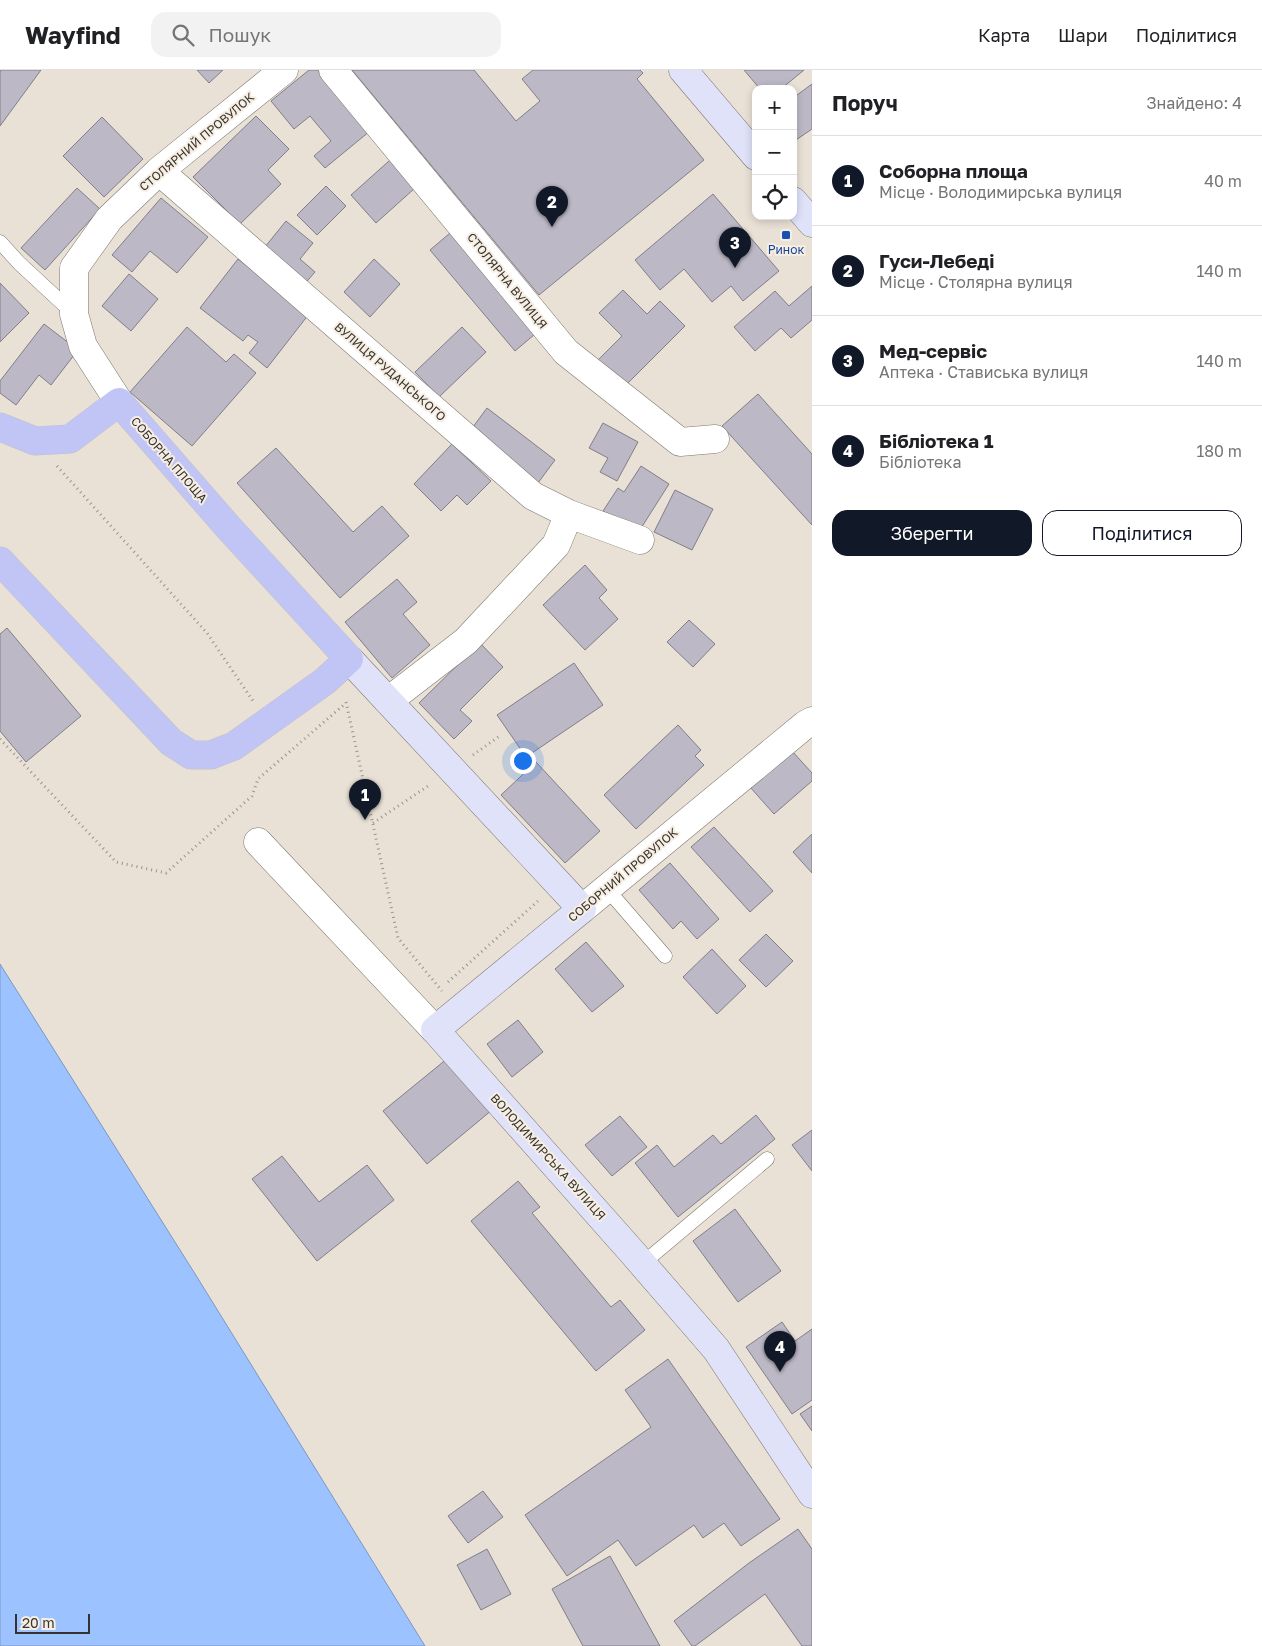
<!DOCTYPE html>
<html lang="uk">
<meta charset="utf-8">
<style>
body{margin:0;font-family:"Golos Text",sans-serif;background:#f2f2f2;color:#202124}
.controls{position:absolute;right:15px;top:15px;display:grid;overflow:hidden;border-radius:10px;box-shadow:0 2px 8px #0003}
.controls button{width:45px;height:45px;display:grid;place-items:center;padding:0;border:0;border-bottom:1px solid #e0e0e0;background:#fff;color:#202124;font:25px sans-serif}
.scale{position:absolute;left:15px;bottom:12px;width:75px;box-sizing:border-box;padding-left:5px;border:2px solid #36332e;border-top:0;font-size:14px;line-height:18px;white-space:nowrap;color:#36332e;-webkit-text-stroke:4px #f7eee3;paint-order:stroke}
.you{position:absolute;left:522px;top:690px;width:18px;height:18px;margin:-12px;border:4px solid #fff;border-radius:50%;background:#1a73e8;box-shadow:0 0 0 8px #1a73e833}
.badge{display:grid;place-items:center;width:32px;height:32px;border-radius:50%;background:#111827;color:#fff;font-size:16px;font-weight:700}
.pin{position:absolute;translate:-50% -41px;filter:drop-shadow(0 1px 2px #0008)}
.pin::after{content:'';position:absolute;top:26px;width:18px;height:15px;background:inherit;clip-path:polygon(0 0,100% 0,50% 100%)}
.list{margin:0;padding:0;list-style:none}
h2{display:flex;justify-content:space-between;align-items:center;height:65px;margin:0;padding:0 20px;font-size:21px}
h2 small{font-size:16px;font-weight:400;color:#757577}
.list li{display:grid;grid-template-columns:32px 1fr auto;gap:15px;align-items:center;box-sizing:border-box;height:90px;padding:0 20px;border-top:1px solid #e0e0e0}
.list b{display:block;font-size:19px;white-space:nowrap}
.list p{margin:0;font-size:16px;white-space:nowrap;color:#757577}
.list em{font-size:16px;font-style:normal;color:#757577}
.actions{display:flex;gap:10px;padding:15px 20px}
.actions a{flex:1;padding:11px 0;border:1px solid #111827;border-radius:15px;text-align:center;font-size:18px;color:#111827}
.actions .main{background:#111827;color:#fff}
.icon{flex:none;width:28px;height:28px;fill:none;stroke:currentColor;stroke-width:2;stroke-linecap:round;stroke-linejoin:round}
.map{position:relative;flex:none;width:812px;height:1576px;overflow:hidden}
header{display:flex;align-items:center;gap:30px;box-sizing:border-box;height:70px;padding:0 25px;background:#fff;border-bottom:1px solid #e0e0e0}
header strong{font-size:24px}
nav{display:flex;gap:28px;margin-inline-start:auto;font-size:18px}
.search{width:350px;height:45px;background:#f2f2f2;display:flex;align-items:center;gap:12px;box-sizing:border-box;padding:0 18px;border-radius:15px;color:#757577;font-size:19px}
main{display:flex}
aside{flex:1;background:#fff}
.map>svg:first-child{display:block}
</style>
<header>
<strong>Wayfind</strong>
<div class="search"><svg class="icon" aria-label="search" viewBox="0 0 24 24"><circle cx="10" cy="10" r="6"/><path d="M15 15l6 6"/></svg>Пошук</div>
<nav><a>Карта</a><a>Шари</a><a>Поділитися</a></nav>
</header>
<main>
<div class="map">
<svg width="812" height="1576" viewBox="0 0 812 1576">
<rect width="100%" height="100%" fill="#e9e1d6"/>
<!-- water -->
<path fill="#9cc2ff" stroke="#7d97c0" d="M 0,894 L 197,1207 L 425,1576 L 0,1576 Z"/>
<!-- building -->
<path fill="#bcb8c5" stroke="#817e89" d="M 1,0 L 41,0 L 0,56 L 0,2 Z
M 197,0 L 223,0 L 209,13 Z
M 309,0 L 319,0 L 370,61 L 325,98 L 314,86 L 331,71 L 310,46 L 294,59 L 271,31 Z
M 352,0 L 474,0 L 516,51 L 540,31 L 522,9 L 533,0 L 640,0 L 643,3 L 637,9 L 704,90 L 539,225 Z
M 744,0 L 804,0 L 781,19 L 760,19 Z
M 812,14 L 812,59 L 793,72 L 793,28 Z
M 256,46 L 289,79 L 268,100 L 281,114 L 240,154 L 193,107 Z
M 102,47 L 143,89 L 104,127 L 63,86 Z
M 399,82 L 424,110 L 376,153 L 351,125 Z
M 326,116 L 346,136 L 317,165 L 297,145 Z
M 77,118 L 100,139 L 45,200 L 21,178 Z
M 713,124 L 779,201 L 743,231 L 731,216 L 712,232 L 684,199 L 660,220 L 635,190 Z
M 161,128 L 208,167 L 177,203 L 150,181 L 132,202 L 112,185 Z
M 286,151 L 313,173 L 300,189 L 315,202 L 302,217 L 260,183 Z
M 456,158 L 541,259 L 515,281 L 430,180 Z
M 238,189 L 309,244 L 267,298 L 249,283 L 258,272 L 248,265 L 243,271 L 200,238 Z
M 374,189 L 400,214 L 370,247 L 344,222 Z
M 129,204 L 158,229 L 131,261 L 102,236 Z
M 0,213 L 29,243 L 0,272 Z
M 812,216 L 812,250 L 791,268 L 781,258 L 755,281 L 734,257 L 775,221 L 789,236 Z
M 623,220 L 647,244 L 660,231 L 685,256 L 622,319 L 596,292 L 622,266 L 599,243 Z
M 44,254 L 78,280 L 51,315 L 39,305 L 16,335 L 0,323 L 0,311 Z
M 187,257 L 226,292 L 234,284 L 256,303 L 192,376 L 130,322 Z
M 462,257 L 486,282 L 439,327 L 415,302 Z
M 758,324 L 812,384 L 812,455 L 722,356 Z
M 487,338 L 555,390 L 535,417 L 467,365 Z
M 603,353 L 638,372 L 617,411 L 600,402 L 608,388 L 589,378 Z
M 452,374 L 491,411 L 467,435 L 457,425 L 441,441 L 414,414 Z
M 276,378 L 353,462 L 382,436 L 409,466 L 340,528 L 237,413 Z
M 641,396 L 669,414 L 638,463 L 603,441 L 618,418 L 624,422 Z
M 675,420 L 713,439 L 692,480 L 654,462 Z
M 585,495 L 607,520 L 599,528 L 618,549 L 585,580 L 543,535 Z
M 397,509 L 417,532 L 403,544 L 430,575 L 392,608 L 345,552 Z
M 689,550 L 715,574 L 693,597 L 667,572 Z
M 7,558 L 81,646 L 26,692 L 0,661 L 0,564 Z
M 480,573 L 503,597 L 460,640 L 472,651 L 454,669 L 419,633 Z
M 574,593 L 603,635 L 526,687 L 497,645 Z
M 678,655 L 701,680 L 695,686 L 704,695 L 636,759 L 604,725 Z
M 792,681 L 812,703 L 812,711 L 774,744 L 750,717 Z
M 536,692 L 600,761 L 565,793 L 501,725 Z
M 714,757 L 773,821 L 750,842 L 691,777 Z
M 812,764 L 812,803 L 793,782 Z
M 670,793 L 719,849 L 697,869 L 681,851 L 673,859 L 639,820 Z
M 766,864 L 793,891 L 766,917 L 739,890 Z
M 586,872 L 624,916 L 592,942 L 555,899 Z
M 712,879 L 746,916 L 717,944 L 683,907 Z
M 518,950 L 543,982 L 512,1007 L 487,974 Z
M 448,988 L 492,1040 L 427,1094 L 383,1041 Z
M 756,1045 L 775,1069 L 678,1147 L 635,1093 L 657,1075 L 674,1097 L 713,1065 L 721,1074 Z
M 620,1046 L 647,1077 L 612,1106 L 585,1075 Z
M 812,1060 L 812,1101 L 792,1075 Z
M 282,1086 L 319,1132 L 367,1095 L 394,1130 L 317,1191 L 252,1109 Z
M 518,1111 L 540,1137 L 532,1143 L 611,1237 L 620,1230 L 645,1260 L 596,1301 L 471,1151 Z
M 735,1139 L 781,1201 L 738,1232 L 693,1171 Z
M 782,1252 L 795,1271 L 812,1259 L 812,1330 L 792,1344 L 746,1277 Z
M 668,1289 L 780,1449 L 741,1476 L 724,1453 L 703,1468 L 694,1455 L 636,1496 L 618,1470 L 567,1506 L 525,1445 L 651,1357 L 625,1320 Z
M 812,1336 L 812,1361 L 800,1344 Z
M 483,1421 L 503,1447 L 468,1473 L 448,1446 Z
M 798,1459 L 812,1479 L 812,1576 L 802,1576 L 765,1524 L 695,1576 L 692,1576 L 674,1551 L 749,1493 Z
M 487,1479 L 511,1524 L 481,1540 L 457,1495 Z
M 610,1486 L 660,1576 L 583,1576 L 552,1519 Z"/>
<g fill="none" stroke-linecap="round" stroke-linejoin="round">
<!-- lane casing -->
<g stroke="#7e776d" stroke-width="15">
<path id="lane" d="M 0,172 L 19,193 L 74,244
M 607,819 L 665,886
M 642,1194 L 767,1089"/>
</g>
<!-- street casing -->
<g stroke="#7e776d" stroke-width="29">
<path id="street" d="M 333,0 L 566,282 L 680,372 L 715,369
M 159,101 L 533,426 L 569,444 L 640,470
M 119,332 L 83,276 L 74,244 L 74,198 L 109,149 L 159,101 L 284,0
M 388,631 L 466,571 L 556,475 L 569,444
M 258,772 L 435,960
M 582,839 L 805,655 L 812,651"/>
</g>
<!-- secondary casing -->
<g stroke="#7e776d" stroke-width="29">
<path id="secondary" d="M 683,0 L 756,86
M 793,131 L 812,153
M 349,589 L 582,839 L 435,960 L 632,1182 L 716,1279 L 812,1424"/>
</g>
<!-- primary casing -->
<g stroke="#c3c2c0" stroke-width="29">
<path id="primary" d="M 0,357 L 35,371 L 70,369 L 119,332 L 228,457 L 349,589 L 325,611 L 234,676 L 211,685 L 191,685 L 171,672 L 0,491"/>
</g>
<!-- path -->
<path stroke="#99938b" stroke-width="3" stroke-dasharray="1 4" stroke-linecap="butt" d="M 57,396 L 207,563 L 253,631
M 346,632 L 398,868 L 442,921
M 0,669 L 116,792 L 166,803 L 252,726 L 258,709 L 346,633
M 473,685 L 501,665
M 373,753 L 431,714
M 448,912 L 538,831"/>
<!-- lane -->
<use href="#lane" stroke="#fff" stroke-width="14"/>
<!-- street -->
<use href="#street" stroke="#fff" stroke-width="28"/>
<!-- secondary -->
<use href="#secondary" stroke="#e0e2fa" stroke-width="28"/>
<!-- primary -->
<use href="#primary" stroke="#c1c5f5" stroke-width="28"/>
</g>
<!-- markers -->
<rect fill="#1a4fb4" stroke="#f7eee3" stroke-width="2" x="781" y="160" width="10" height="10" rx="2.5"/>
<g text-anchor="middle" stroke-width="4" stroke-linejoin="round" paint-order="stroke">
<!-- street labels -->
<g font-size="12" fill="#36332e" stroke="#f7eee3">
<text transform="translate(197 72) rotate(-40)" y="4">СТОЛЯРНИЙ ПРОВУЛОК</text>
<text transform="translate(507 211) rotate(51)" y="4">СТОЛЯРНА ВУЛИЦЯ</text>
<text transform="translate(390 302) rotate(41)" y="4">ВУЛИЦЯ РУДАНСЬКОГО</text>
<text transform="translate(169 390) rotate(49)" y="4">СОБОРНА ПЛОЩА</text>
<text transform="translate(623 805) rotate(-40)" y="4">СОБОРНИЙ ПРОВУЛОК</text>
<text transform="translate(548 1087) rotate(48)" y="4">ВОЛОДИМИРСЬКА ВУЛИЦЯ</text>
</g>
<!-- transit labels -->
<g font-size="12" fill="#164399" stroke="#f7eee3">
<text x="786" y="184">Ринок</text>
</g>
</g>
</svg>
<div class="controls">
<button>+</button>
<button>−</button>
<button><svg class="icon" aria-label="locate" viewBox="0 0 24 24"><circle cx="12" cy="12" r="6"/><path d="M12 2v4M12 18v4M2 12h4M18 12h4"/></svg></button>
</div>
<div class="scale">20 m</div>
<div class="you"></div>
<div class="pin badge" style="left:365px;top:750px">1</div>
<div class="pin badge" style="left:552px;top:157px">2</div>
<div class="pin badge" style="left:735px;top:198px">3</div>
<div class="pin badge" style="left:780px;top:1302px">4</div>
</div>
<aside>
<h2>Поруч<small>Знайдено: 4</small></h2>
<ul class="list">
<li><span class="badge">1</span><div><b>Соборна площа</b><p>Місце · Володимирська вулиця</p></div><em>40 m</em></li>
<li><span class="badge">2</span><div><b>Гуси-Лебеді</b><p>Місце · Столярна вулиця</p></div><em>140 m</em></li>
<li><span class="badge">3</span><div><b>Мед-cервіс</b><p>Аптека · Стависька вулиця</p></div><em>140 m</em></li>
<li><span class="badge">4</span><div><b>Бібліотека 1</b><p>Бібліотека</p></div><em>180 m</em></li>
</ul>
<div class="actions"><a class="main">Зберегти</a><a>Поділитися</a></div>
</aside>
</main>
